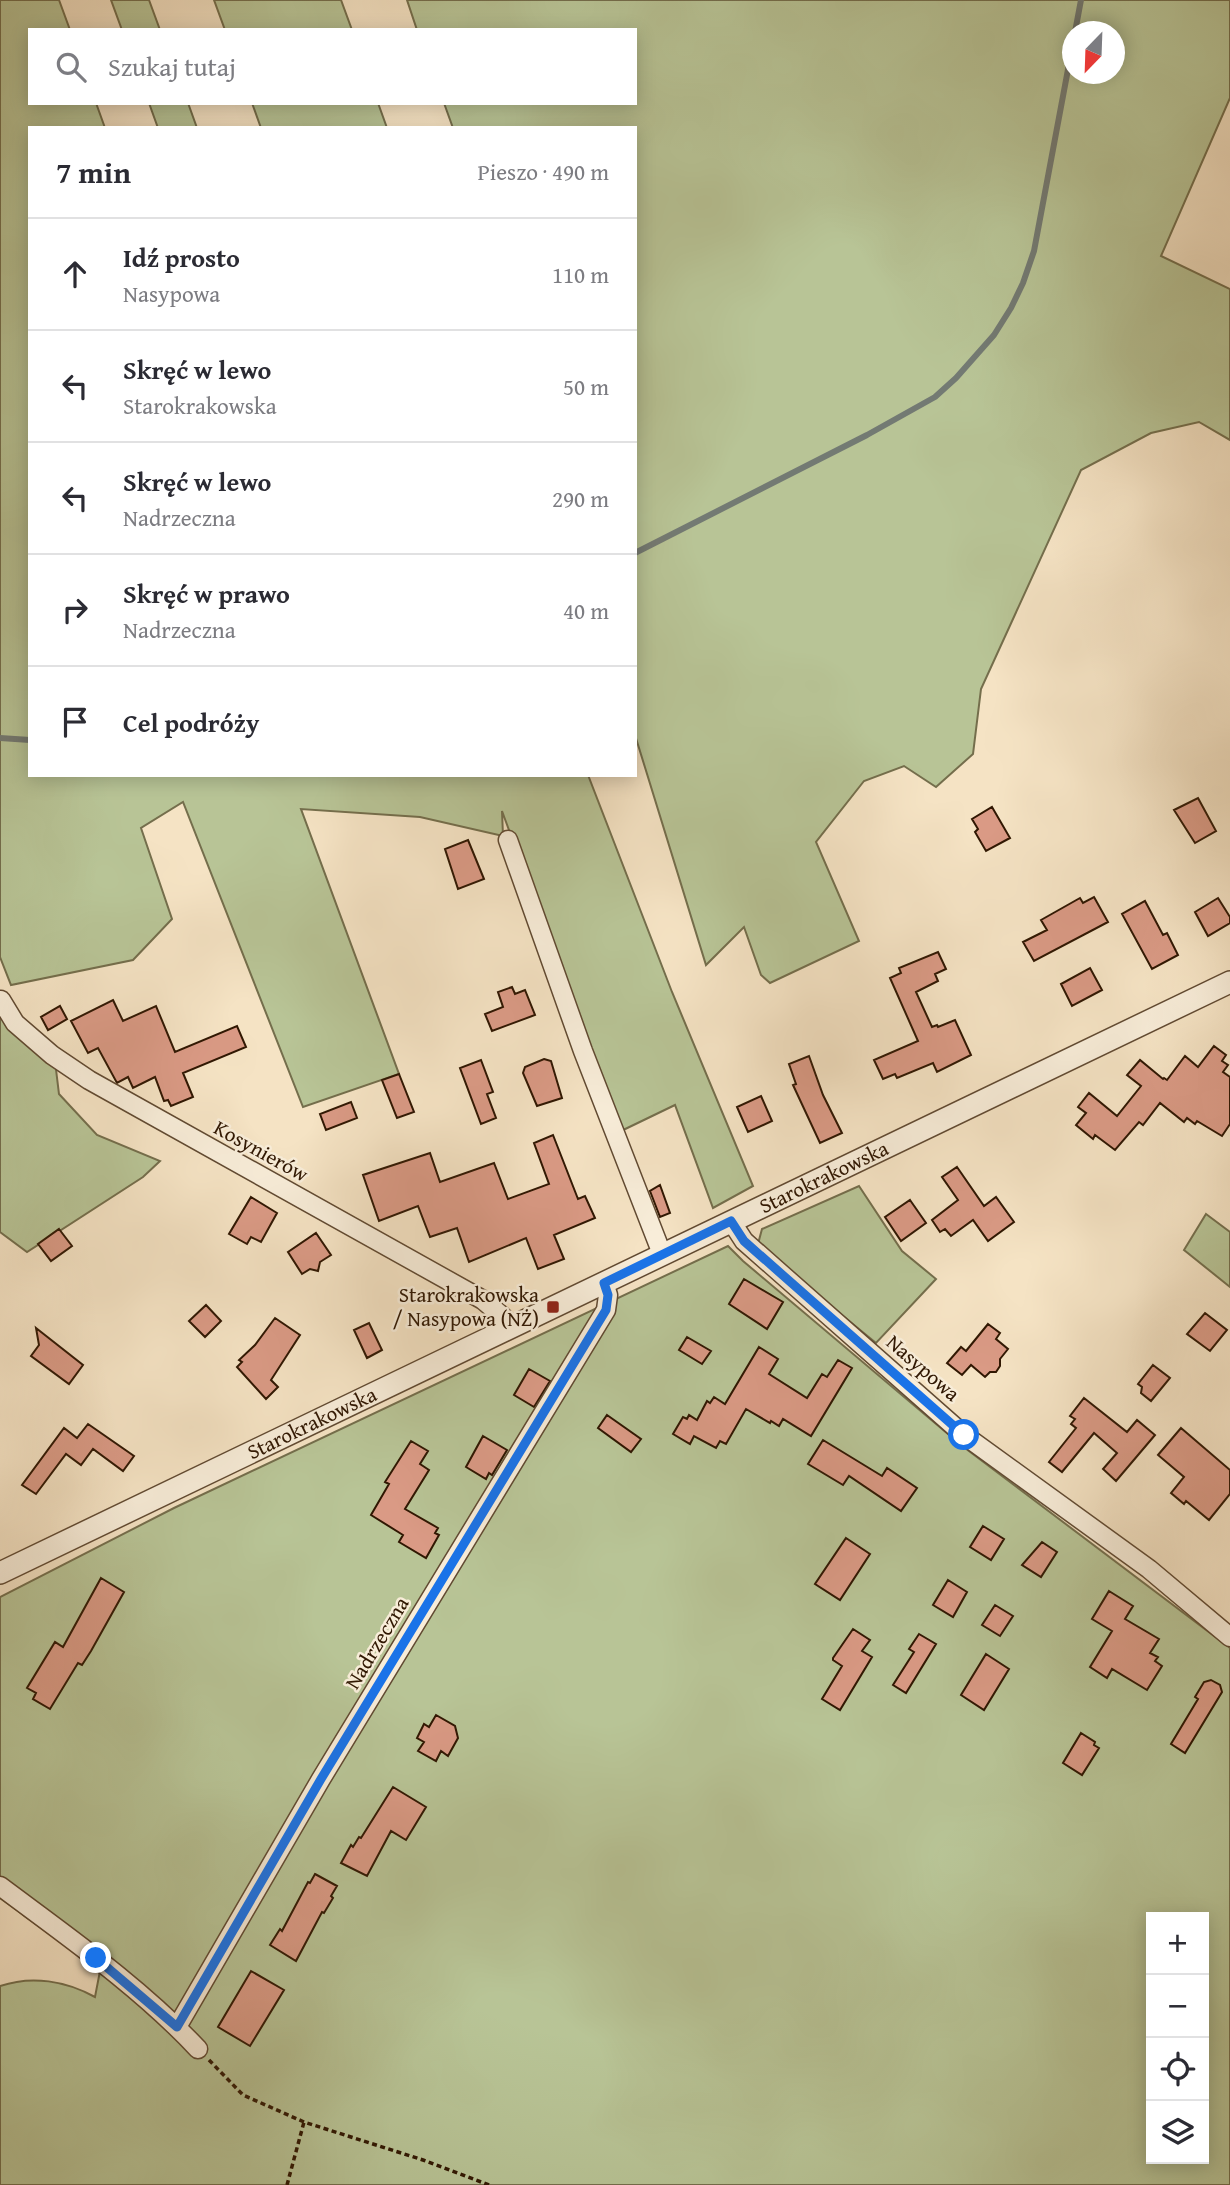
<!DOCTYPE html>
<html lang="pl">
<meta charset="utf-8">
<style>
body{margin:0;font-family:"Gentium Book Plus",serif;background:#f7f7f7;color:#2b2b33}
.controls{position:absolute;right:21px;bottom:21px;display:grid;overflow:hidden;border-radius:0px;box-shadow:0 4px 18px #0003}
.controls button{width:63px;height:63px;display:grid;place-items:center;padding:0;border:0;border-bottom:2px solid #e1e1e2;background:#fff;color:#2b2b33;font:35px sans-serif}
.compass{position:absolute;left:1062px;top:21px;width:63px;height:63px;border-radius:50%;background:#fff;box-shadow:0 4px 18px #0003;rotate:203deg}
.stop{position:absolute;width:21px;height:21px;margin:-16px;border:5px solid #1a73e8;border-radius:50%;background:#fff}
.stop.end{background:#1a73e8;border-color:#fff;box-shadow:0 2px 7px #0008}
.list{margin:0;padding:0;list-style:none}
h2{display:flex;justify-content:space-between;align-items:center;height:91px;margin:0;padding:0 28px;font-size:30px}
h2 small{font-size:23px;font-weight:400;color:#7c7c81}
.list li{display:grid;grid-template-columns:46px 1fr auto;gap:21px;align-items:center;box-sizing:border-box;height:112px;padding:0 28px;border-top:2px solid #e1e1e2}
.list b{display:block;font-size:26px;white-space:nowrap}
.list p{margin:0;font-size:23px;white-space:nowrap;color:#7c7c81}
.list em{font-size:23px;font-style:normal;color:#7c7c81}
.icon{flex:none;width:38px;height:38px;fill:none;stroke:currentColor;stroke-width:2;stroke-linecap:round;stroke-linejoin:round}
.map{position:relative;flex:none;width:1230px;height:2185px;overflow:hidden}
.search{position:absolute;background:#fff;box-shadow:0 4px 18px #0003;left:28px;top:28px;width:609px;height:77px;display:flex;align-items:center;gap:18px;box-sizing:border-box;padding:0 24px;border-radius:0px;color:#7c7c81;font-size:26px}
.panel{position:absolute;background:#fff;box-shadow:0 4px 18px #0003;left:28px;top:126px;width:609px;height:651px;border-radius:0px}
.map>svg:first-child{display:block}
</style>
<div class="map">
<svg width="1230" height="2185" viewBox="0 0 1230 2185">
<rect width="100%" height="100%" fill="#f5e3c4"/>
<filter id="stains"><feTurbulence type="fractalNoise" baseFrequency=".00286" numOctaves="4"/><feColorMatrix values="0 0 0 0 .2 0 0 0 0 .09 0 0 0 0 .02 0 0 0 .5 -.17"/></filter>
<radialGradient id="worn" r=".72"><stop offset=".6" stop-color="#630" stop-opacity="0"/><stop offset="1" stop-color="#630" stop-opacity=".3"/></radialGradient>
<!-- green -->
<path fill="#b8c496" stroke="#746e4c" stroke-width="2" fill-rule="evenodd" d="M 0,0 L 59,0 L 70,30 L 30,30 L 30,103 L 96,103 L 105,128 L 30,128 L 30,775 L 588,775 L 672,992 L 753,1186 L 713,1208 L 675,1105 L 619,1132 L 502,811 L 503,836 L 420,817 L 301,809 L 399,1074 L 303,1107 L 183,802 L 141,828 L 172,919 L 133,960 L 11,985 L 0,957 Z
M 111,0 L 149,0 L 160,30 L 122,30 Z
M 214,0 L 341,0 L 352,30 L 225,30 Z
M 407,0 L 1230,0 L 1230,98 L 1161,256 L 1230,289 L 1230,440 L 1199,422 L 1151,433 L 1081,470 L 981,689 L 973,754 L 936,787 L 904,766 L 864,781 L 816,842 L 859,941 L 770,983 L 761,975 L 744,927 L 706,965 L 635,735 L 635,128 L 453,128 L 444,103 L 635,103 L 635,30 L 417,30 ZM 1072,32 L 1114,32 L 1114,74 L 1072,74 Z
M 149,103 L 188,103 L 197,128 L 158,128 Z
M 252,103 L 378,103 L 387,128 L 261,128 Z
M 0,1000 L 15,1009 L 33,1032 L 54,1053 L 59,1094 L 97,1135 L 160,1161 L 143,1177 L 27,1252 L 0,1232 Z
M 859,1186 L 902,1251 L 936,1279 L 876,1343 L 799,1280 L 758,1244 L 762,1229 Z
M 1206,1214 L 1230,1232 L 1230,1287 L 1184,1250 Z
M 728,1246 L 743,1261 L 961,1445 L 1230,1648 L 1230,2185 L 0,2185 L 0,1986 C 32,1975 66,1981 95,1997 L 100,1971 L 0,1898 L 0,1597 L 174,1508 ZM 1151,1917 L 1204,1917 L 1204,2159 L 1151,2159 Z"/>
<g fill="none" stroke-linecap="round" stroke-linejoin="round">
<!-- stream -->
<path stroke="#737a73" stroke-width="6" d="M 1075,32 L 1081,0
M 635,553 L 867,435 L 935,397 L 956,378 L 994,335 L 1011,308 L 1023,283 L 1034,251 L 1072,48
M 0,738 L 30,740"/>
</g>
<!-- building -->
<path fill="#da9a85" stroke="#301702" stroke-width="2" d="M 1198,798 L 1216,831 L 1195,843 L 1174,810 Z
M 992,807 L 1010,838 L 986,851 L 975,832 L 978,829 L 972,819 Z
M 468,840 L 484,879 L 458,889 L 445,849 Z
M 1094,897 L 1108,922 L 1034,961 L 1023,942 L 1047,930 L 1041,920 L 1080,898 L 1083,903 Z
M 1218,898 L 1230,917 L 1230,923 L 1208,936 L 1195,912 Z
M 1145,901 L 1163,935 L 1167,933 L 1178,955 L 1152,969 L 1122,914 Z
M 938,952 L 946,969 L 935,974 L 938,981 L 916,992 L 932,1027 L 937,1025 L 938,1027 L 955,1020 L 971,1055 L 937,1072 L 933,1063 L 897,1078 L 895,1074 L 883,1079 L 874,1060 L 918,1041 L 890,978 L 901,973 L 899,968 Z
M 1090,968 L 1102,990 L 1072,1006 L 1061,984 Z
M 512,987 L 515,994 L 525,990 L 535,1015 L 492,1031 L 485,1014 L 503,1007 L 498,992 Z
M 113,1000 L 123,1021 L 156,1006 L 175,1052 L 237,1026 L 246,1047 L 183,1073 L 193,1097 L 171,1106 L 168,1100 L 164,1101 L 155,1077 L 133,1088 L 128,1077 L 117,1083 L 98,1048 L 88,1053 L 71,1021 Z
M 60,1006 L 67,1019 L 48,1030 L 41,1017 Z
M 1214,1046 L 1226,1055 L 1222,1061 L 1228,1065 L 1223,1072 L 1230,1077 L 1230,1124 L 1222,1136 L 1197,1121 L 1195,1124 L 1187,1118 L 1184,1122 L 1160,1103 L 1143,1125 L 1139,1122 L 1115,1150 L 1095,1135 L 1093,1139 L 1076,1125 L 1086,1113 L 1078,1107 L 1089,1093 L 1117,1116 L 1141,1086 L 1127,1075 L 1140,1060 L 1163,1079 L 1164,1078 L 1167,1080 L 1185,1056 L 1198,1067 Z
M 809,1056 L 823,1095 L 842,1133 L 820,1143 L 793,1085 L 796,1084 L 789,1064 Z
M 544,1059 L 551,1061 L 562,1098 L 537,1106 L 523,1073 L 525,1067 Z
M 481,1060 L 493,1092 L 487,1094 L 496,1118 L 481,1124 L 460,1068 Z
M 399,1074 L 414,1112 L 397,1118 L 382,1080 Z
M 761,1096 L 772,1121 L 748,1132 L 737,1107 Z
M 351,1102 L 357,1118 L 326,1130 L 320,1114 Z
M 553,1135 L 578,1199 L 585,1196 L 595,1218 L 554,1235 L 564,1259 L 538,1269 L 526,1238 L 469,1262 L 457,1228 L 430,1237 L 418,1206 L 379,1221 L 363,1175 L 430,1153 L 440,1182 L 494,1163 L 508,1199 L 549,1184 L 534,1143 Z
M 957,1167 L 984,1206 L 996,1197 L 1014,1222 L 988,1241 L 973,1220 L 951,1236 L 945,1229 L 940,1232 L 932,1220 L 958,1200 L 942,1177 Z
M 660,1185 L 670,1213 L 660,1217 L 650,1191 Z
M 251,1197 L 277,1213 L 261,1242 L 251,1237 L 247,1244 L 229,1234 Z
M 910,1200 L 926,1223 L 901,1241 L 885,1217 Z
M 59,1229 L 72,1246 L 51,1261 L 38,1244 Z
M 316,1233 L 331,1255 L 320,1262 L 318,1271 L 310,1269 L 302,1274 L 288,1252 Z
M 744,1279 L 783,1302 L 767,1329 L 729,1304 Z
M 206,1305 L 221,1321 L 205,1337 L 189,1321 Z
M 1205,1313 L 1227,1330 L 1210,1351 L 1187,1334 Z
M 275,1318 L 300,1335 L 271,1380 L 278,1387 L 266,1399 L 237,1367 L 242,1362 L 239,1360 L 255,1345 Z
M 369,1323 L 382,1350 L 367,1358 L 354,1330 Z
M 988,1324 L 1000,1333 L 996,1339 L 1008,1349 L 1000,1359 L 1000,1366 L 996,1372 L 990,1372 L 985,1377 L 971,1365 L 962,1375 L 947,1363 L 961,1347 L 966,1351 Z
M 36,1328 L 83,1365 L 69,1384 L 31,1356 L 39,1345 Z
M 687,1337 L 711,1351 L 702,1364 L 679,1350 Z
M 759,1347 L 778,1359 L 769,1374 L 807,1398 L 822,1374 L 827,1377 L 838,1360 L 852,1368 L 811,1436 L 783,1419 L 779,1426 L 771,1421 L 770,1423 L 746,1409 L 726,1444 L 720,1441 L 716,1448 L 694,1436 L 690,1444 L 673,1434 L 683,1417 L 687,1419 L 689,1415 L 697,1420 L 707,1401 L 710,1403 L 714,1397 L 725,1404 Z
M 1153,1365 L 1170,1378 L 1151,1401 L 1141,1393 L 1142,1387 L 1138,1384 Z
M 529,1369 L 550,1381 L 534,1407 L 514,1395 Z
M 1084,1398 L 1127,1432 L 1137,1420 L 1155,1435 L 1116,1481 L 1103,1469 L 1117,1453 L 1094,1433 L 1062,1472 L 1049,1462 L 1076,1428 L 1071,1424 L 1075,1419 L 1070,1416 Z
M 607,1415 L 641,1439 L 631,1452 L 598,1428 Z
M 88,1424 L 134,1456 L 123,1471 L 93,1449 L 81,1465 L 66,1454 L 36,1494 L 22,1485 L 64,1428 L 77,1438 Z
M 1181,1428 L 1230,1470 L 1230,1494 L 1209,1520 L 1186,1501 L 1184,1504 L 1171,1493 L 1184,1477 L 1158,1455 Z
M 483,1436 L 507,1450 L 492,1475 L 489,1473 L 486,1479 L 466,1467 Z
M 823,1440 L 882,1476 L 887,1468 L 917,1488 L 901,1511 L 849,1476 L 843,1485 L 808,1464 Z
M 411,1441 L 428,1451 L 420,1464 L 429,1470 L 405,1509 L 438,1528 L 435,1533 L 439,1535 L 426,1558 L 399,1542 L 403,1535 L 371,1515 L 389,1484 L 385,1482 Z
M 983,1526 L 1004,1539 L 991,1560 L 970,1547 Z
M 846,1538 L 870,1554 L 840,1600 L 815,1584 Z
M 1042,1542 L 1057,1552 L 1041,1577 L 1022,1565 Z
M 101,1578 L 124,1592 L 91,1651 L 82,1665 L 78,1663 L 50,1709 L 33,1699 L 36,1693 L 27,1688 L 55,1642 L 63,1647 Z
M 948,1580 L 967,1592 L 953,1617 L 933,1605 Z
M 1109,1591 L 1133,1606 L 1125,1619 L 1159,1639 L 1150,1653 L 1158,1657 L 1155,1661 L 1162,1666 L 1147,1690 L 1112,1669 L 1107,1678 L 1090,1667 L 1112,1631 L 1092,1619 Z
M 995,1605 L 1013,1616 L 1000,1636 L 982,1625 Z
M 853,1629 L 870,1640 L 862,1651 L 872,1657 L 840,1710 L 822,1699 L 842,1666 L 833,1660 L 833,1658 Z
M 919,1634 L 936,1644 L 906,1693 L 893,1685 L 914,1652 L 909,1649 Z
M 986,1654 L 1009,1669 L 984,1710 L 961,1695 Z
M 1211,1680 L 1220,1685 L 1222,1692 L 1185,1753 L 1171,1744 L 1198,1699 L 1195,1697 L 1204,1682 Z
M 436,1715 L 455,1726 L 458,1738 L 448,1756 L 441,1751 L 436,1761 L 418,1751 L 424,1742 L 417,1738 L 424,1724 L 429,1727 Z
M 1081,1733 L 1095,1742 L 1094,1745 L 1099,1748 L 1082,1775 L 1063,1763 Z
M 393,1787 L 426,1807 L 406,1840 L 391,1831 L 367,1876 L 341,1863 L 351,1845 L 353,1847 L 359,1837 L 361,1838 Z
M 315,1874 L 337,1886 L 331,1896 L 333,1898 L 324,1913 L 322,1912 L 296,1961 L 270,1945 L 280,1929 L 282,1931 L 308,1882 L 310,1883 Z
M 251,1971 L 284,1990 L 250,2046 L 218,2027 Z"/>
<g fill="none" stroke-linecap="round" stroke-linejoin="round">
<!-- minor casing -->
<g stroke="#614a32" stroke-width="21">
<path id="minor" d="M 508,840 L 583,1051 L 662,1254
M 1,1000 L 15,1023 L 52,1055 L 89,1080 L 483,1300 L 502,1316 L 511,1327
M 731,1221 L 744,1241 L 964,1435 L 1149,1569 L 1230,1637
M 0,1886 C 68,1937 140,1987 198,2049
M 177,2027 L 321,1779 L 606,1310 L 608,1295 L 604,1283"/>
</g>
<!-- tertiary casing -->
<g stroke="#614a32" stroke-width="24">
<g id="tertiary">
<path id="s1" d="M 0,1573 L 1230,982"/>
</g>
</g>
<!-- path -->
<path stroke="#301702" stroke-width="3.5" stroke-dasharray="5 3.5" stroke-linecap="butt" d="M 209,2060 L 243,2095 L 304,2122 L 423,2160 L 489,2185
M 287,2185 L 304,2122"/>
<!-- minor -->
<use href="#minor" stroke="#f8edd9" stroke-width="18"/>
<!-- tertiary -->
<use href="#tertiary" stroke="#f8edd9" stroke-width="21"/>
</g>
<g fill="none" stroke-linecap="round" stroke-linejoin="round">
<!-- route -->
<path stroke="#1a73e8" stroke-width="9" d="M 96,1958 L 177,2027 L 321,1779 L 606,1310 L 608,1295 L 604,1283 L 731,1221 L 744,1241 L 964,1435"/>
</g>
<!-- markers -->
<rect fill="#8f2418" stroke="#f8edd9" stroke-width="2.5" x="546" y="1300" width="14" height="14" rx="3.5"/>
<g text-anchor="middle" stroke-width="5" stroke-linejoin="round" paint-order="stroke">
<!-- street labels -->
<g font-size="21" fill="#301702" stroke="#f8edd9">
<text transform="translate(261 1151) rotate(29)" y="7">Kosynierów</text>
<text dy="7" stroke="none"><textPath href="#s1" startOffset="914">Starokrakowska</textPath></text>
<text transform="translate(923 1368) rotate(41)" y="7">Nasypowa</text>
<text dy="7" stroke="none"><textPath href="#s1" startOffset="346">Starokrakowska</textPath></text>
<text transform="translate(377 1643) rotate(-59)" y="7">Nadrzeczna</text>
</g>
<!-- poi labels -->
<g font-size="21" fill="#301702" stroke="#f8edd9" text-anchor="end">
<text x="539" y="1302">Starokrakowska<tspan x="539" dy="24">/ Nasypowa (NŻ)</tspan></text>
</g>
</g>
<rect width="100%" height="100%" filter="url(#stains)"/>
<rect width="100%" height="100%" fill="url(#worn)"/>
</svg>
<div class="controls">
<button>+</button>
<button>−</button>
<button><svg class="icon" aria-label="locate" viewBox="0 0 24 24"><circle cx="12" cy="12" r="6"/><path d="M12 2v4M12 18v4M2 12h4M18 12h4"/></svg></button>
<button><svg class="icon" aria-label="layers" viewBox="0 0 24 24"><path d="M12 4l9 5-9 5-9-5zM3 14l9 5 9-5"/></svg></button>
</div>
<svg class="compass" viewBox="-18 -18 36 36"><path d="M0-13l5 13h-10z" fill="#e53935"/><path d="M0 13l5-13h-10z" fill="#7c7c81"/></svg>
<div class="stop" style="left:964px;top:1435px"></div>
<div class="stop end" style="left:96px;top:1958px"></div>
<div class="search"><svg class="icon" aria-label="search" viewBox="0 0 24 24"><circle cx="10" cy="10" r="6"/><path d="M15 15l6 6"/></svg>Szukaj tutaj</div>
<section class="panel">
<h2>7 min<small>Pieszo · 490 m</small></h2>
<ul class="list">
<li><svg class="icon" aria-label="ahead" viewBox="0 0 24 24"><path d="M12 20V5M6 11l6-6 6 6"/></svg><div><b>Idź prosto</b><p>Nasypowa</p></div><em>110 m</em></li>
<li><svg class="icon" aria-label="left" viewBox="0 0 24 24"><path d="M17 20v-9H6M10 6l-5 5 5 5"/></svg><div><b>Skręć w lewo</b><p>Starokrakowska</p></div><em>50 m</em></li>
<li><svg class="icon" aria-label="left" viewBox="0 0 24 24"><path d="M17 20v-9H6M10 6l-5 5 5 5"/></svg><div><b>Skręć w lewo</b><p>Nadrzeczna</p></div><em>290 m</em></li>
<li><svg class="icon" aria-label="right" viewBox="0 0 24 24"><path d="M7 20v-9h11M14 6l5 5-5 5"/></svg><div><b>Skręć w prawo</b><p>Nadrzeczna</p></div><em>40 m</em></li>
<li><svg class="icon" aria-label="arrive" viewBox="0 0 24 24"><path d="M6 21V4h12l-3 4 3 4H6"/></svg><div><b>Cel podróży</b></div></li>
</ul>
</section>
</div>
